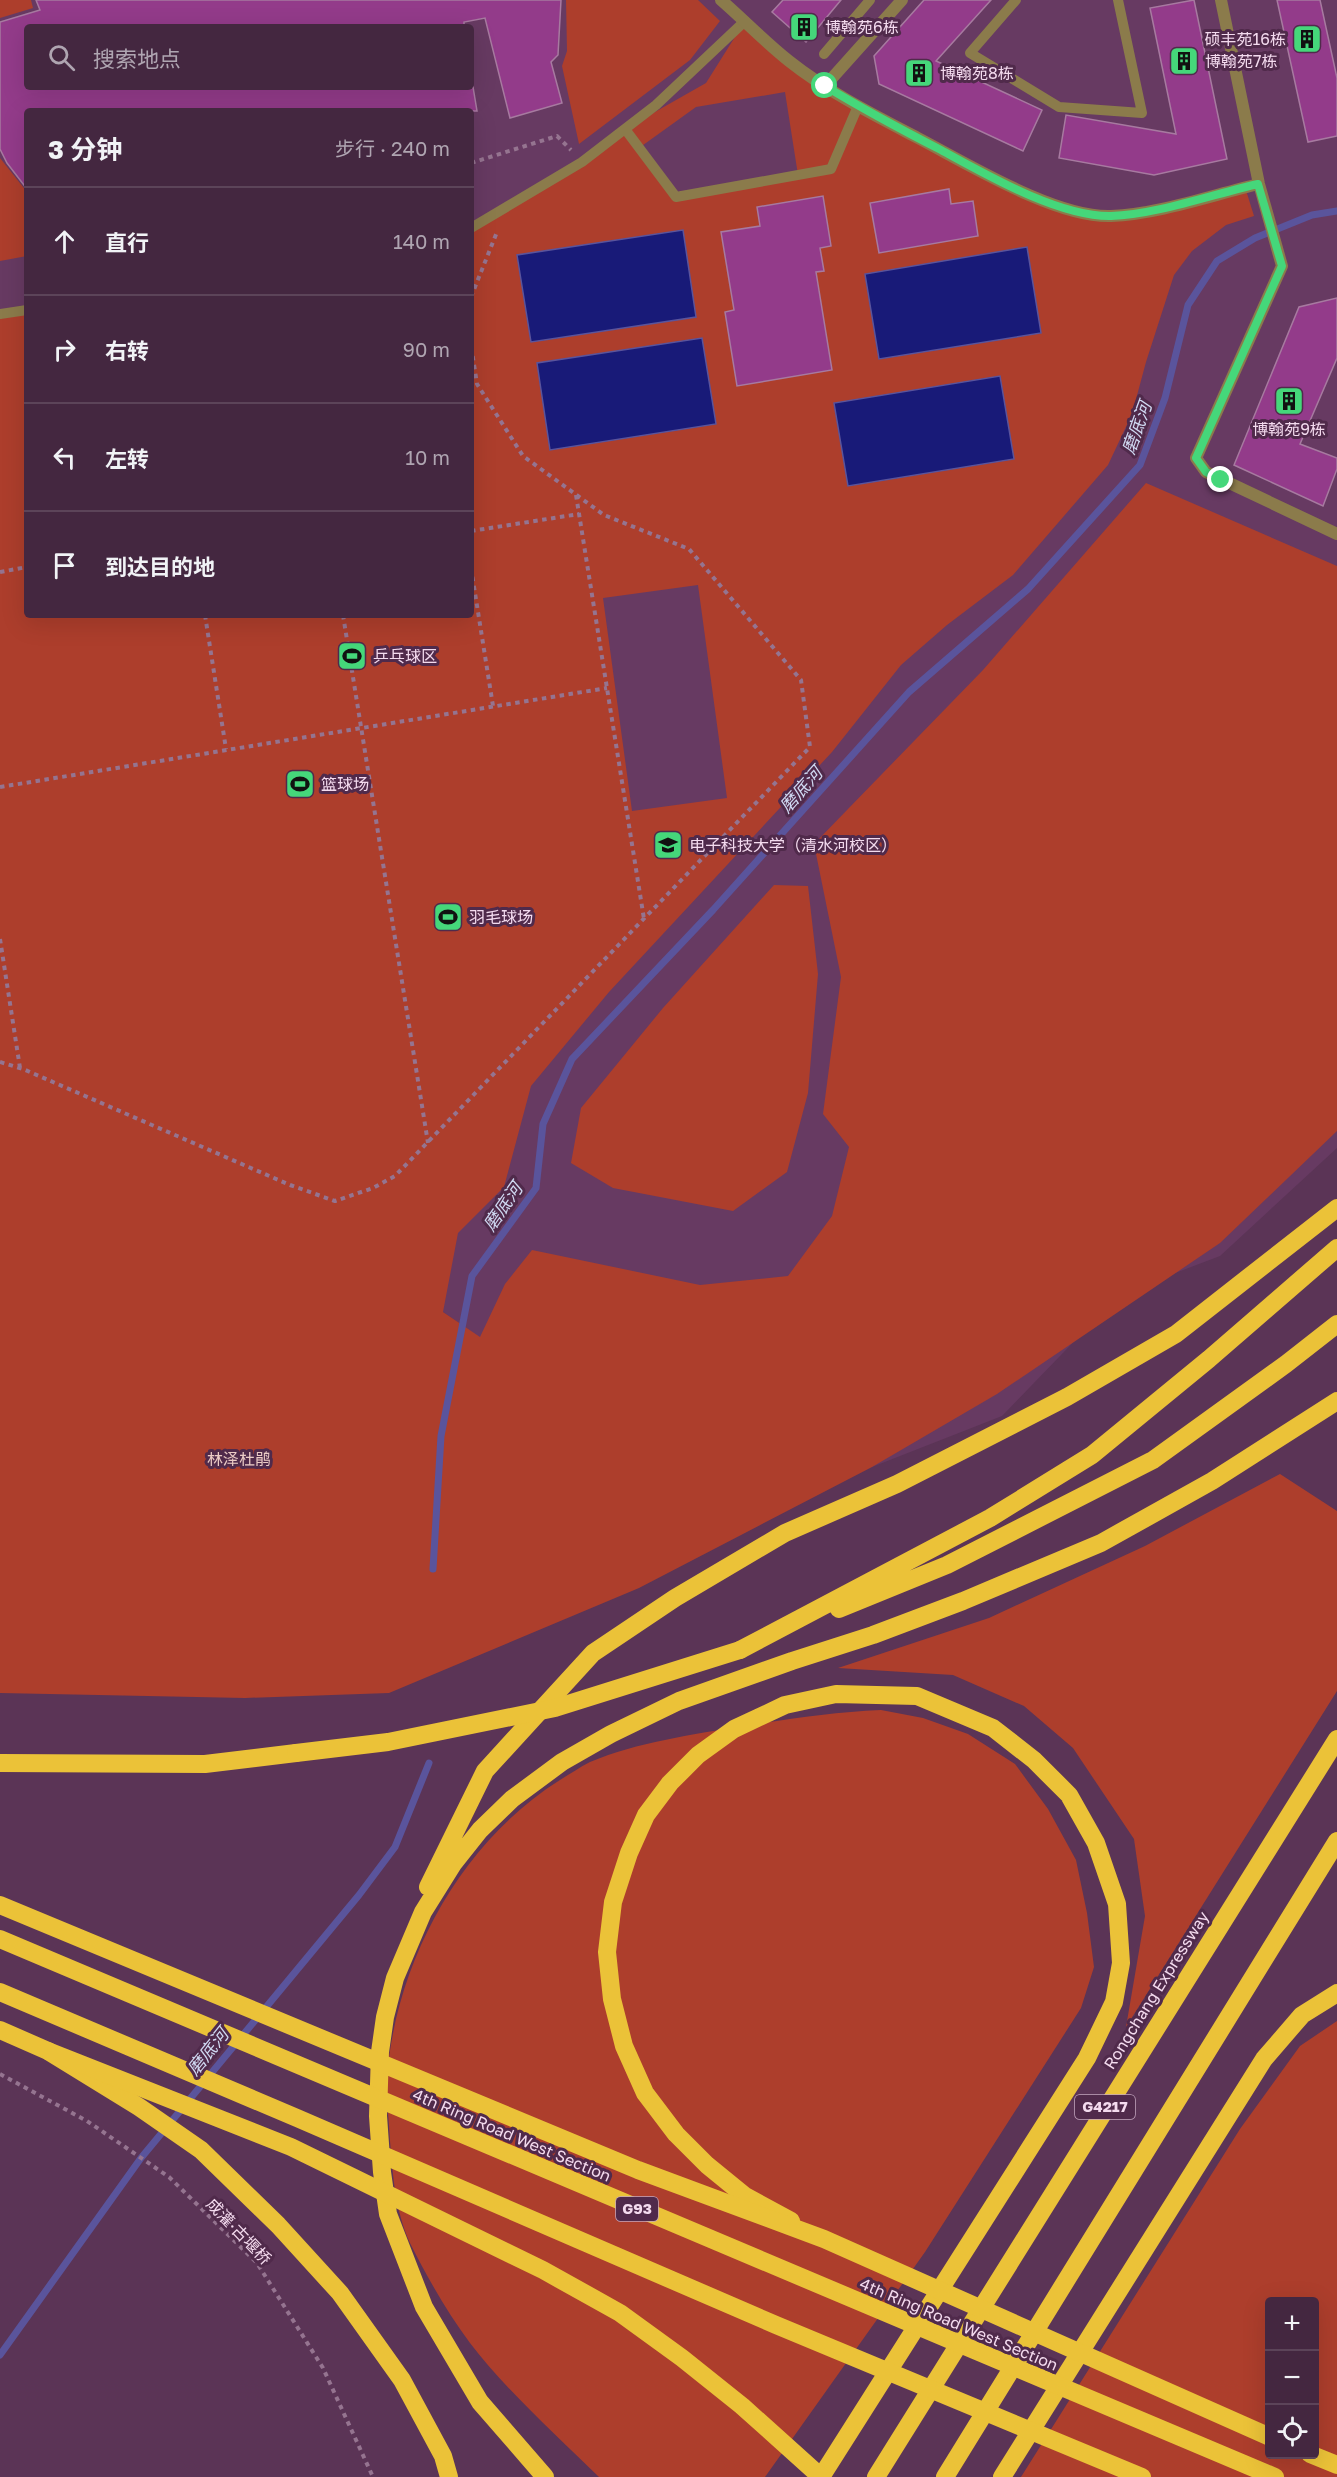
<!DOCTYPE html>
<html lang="zh">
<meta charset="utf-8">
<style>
body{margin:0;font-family:"Golos Text","Noto Sans SC",sans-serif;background:#4e334b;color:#f1f3f6}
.controls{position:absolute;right:18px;bottom:18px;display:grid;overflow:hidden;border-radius:6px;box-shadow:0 6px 24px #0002}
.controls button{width:54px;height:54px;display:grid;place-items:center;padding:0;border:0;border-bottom:2px solid #5c4459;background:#442740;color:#f1f3f6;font:30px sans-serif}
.stop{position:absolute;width:18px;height:18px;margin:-14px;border:4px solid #45d77a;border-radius:50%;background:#fff}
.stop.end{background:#45d77a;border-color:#fff;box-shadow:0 2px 6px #0008}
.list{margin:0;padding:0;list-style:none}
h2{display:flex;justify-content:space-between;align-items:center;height:78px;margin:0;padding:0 24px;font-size:26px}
h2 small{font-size:20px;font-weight:400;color:#afa5b1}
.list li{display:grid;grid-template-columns:39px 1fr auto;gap:18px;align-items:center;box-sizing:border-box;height:108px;padding:0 24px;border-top:2px solid #5c4459}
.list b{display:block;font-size:22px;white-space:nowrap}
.list em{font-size:20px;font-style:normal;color:#afa5b1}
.icon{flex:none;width:33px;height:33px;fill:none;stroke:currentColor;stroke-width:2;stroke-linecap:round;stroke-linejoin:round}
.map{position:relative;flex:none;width:1337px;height:2477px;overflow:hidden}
.search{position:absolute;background:#442740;box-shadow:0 6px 24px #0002;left:24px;top:24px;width:450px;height:66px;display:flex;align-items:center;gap:15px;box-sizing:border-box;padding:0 21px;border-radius:6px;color:#afa5b1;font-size:22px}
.panel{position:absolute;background:#442740;box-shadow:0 6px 24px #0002;left:24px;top:108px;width:450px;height:510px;border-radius:6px}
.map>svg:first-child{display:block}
</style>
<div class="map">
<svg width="1337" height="2477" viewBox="0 0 1337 2477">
<rect width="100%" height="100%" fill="#5b3456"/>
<!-- built -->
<path fill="#673a62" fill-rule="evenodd" d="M 0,0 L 1337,0 L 1337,1148 L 1220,1256 L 1120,1294 L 1002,1416 L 872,1467 L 480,1338 L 443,1312 L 0,1075 ZM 27,27 L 471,27 L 471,87 L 27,87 ZM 27,111 L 471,111 L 471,615 L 27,615 Z"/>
<!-- green -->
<path fill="#ad3e2c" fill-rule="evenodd" d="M 0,0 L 31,0 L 33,8 L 0,18 Z
M 566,0 L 698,0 L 720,21 L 690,60 L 579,144 L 562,66 L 567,51 Z
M 745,21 L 825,86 L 1052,204 L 1111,216 L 1245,187 L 1254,216 L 1226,225 L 1192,251 L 1174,275 L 1146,362 L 1132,414 L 1108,465 L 1013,575 L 947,625 L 901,665 L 832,752 L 609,992 L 531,1086 L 504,1187 L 458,1233 L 443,1312 L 480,1337 L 505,1284 L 532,1250 L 700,1285 L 788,1276 L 832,1216 L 849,1147 L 823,1114 L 841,977 L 814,844 L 983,670 L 1146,483 L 1337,566 L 1337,1131 L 1220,1243 L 997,1394 L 872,1467 L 639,1588 L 389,1693 L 245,1698 L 0,1693 L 0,315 L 27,311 L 27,615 L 471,615 L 471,228 L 625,129 L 706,83 ZM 785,92 L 798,175 L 676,197 L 639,148 L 696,107 ZM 698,585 L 727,798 L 632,811 L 603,598 Z
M 0,158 L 27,192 L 27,256 L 0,261 Z
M 774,885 L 808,886 L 818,974 L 808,1093 L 787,1172 L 733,1211 L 613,1188 L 571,1163 L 581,1108 L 663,1008 Z
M 1280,1474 L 1337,1511 L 1337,1691 L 1126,2027 L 1145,1916 L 1134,1839 L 1073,1748 L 1024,1706 L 953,1675 L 838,1668 L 989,1618 L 1145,1546 Z
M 881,1710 L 923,1718 L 968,1734 L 1015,1764 L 1048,1809 L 1076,1860 L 1087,1913 L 1094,1967 L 1081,2008 L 925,2252 L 765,2477 L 599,2477 C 556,2435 506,2390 470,2343 C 447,2312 427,2277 410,2243 C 395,2210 393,2176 390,2141 C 389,2120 386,2097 387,2077 C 396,1961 461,1842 560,1780 C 570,1774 580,1767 590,1762 C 638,1742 691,1735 743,1726 C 789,1719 834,1712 881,1710 Z
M 1337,2021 L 1337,2477 L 1021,2477 L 1240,2129 L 1300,2046 ZM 1270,2302 L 1314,2302 L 1314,2454 L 1270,2454 Z"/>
<!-- water -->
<path fill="#181a78" stroke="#5a549c" stroke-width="1.5" d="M 683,230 L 696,317 L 531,342 L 517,255 Z
M 1027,247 L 1041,333 L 879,359 L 865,274 Z
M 702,338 L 716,424 L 550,450 L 537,363 Z
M 1000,376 L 1014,459 L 848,486 L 834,403 Z"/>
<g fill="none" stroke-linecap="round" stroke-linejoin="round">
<!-- stream -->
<path stroke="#5a549c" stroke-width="7" d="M 433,1569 L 441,1436 L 472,1276 L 536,1188 L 543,1124 L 572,1059 L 713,910 L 909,692 L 1028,589 L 1140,465 L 1165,398 L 1188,305 L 1217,261 L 1255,238 L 1312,215 L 1337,211
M 0,2355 L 141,2158 L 359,1895 L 395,1847 L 429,1763"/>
</g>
<!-- building -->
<path fill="#933b8a" stroke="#a77aa0" stroke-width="1.5" d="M 36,0 L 561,0 L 558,55 L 551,62 L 562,103 L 510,118 L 485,18 L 464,22 L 464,27 L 27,27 L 27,87 L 473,87 L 477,111 L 27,111 L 27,189 L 7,163 L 0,149 L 0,22 L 40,10 Z
M 783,0 L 841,0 L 806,42 L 772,12 Z
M 924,0 L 991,0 L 936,61 L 1042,110 L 1023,151 L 879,84 L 874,56 Z
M 1194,0 L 1227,159 L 1154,175 L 1059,158 L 1066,115 L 1176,134 L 1150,8 Z
M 1277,0 L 1320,0 L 1337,78 L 1337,136 L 1308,142 Z
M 949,189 L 951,204 L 973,201 L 978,236 L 879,253 L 870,203 Z
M 823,196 L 831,246 L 820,248 L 824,271 L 816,272 L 832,370 L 737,386 L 725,312 L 734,310 L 721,232 L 760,226 L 757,207 Z
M 1337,298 L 1337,358 L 1300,444 L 1337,458 L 1337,469 L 1323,506 L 1234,465 L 1299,307 Z"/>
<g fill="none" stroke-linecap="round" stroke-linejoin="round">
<!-- path -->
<path stroke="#957490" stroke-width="4" stroke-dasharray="4.5 4.5" stroke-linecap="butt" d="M 471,163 L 557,136 L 571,150
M 471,297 L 497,232
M 576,495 L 644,919
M 471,531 L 579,514
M 471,568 L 493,706
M 0,572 L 27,567
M 205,615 L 226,749
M 343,615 L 428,1143
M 0,787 L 607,688
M 0,939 L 20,1068
M 0,1062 L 23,1069 L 290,1185 L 335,1201 L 373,1188 L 395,1176 L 810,747 L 801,680 L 689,549 L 604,515 L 523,456 L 477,384 L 471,345
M 0,2074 L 87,2121 L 169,2177 L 257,2263 L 323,2368 L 373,2477"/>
<!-- lane -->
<path stroke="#8b7b4b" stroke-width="10" d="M 1016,0 L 970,53 L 1059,107 L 1142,113 L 1118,0
M 824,54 L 870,0
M 625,129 L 676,197 L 831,169 L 858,106
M 471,228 L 582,162 L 656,105 L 745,21
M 0,314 L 27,310"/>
<!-- street -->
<path stroke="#8b7b4b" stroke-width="12" d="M 721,0 C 744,20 765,42 789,61 C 828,92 874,115 918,138 C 968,164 1056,218 1111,216 C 1159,214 1212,195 1259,184
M 1221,0 L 1259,184 L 1282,266 L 1196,458 L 1206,472 L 1337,534
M 825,86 L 902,0"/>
<!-- highway -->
<path stroke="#ebc238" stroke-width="18" d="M 839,1609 L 947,1565 L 1153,1460 L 1286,1364 L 1337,1324
M 740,1650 L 990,1518 L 1092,1455 L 1209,1359 L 1337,1248
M 0,1763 L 205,1764 L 296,1753
M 428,1887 L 485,1771 L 593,1653 L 675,1598 L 785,1533 L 897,1484 L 1067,1397 L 1176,1334 L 1337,1208
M 0,2030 L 48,2051 L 139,2107 L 201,2150 L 278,2225 L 340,2293 L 402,2380 L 443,2456 L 449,2477
M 791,2221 L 745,2196 L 707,2165 L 676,2134 L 645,2093 L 624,2046 L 612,1999 L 607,1952 L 613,1902 L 629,1853 L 646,1815 L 670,1783 L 698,1755 L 734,1729 L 785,1705 L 836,1694 L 917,1696 L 993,1728 L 1034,1760 L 1069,1795 L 1096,1843 L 1117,1904 L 1121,1963 L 1114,2002 L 1087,2058 L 821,2477
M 1310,2454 L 1337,2465
M 545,2477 L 480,2402 L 424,2307 L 388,2214 L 382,2172 L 378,2116 L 380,2052 L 385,2017 L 395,1978 L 423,1912 L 453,1864 L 480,1830 L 512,1799 L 562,1762 L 611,1734 L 679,1701 L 792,1661 L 873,1635 L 963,1601 L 1101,1543 L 1212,1481 L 1337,1401
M 876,2477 L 1337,1739
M 945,2477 L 1337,1841
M 1002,2477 L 1264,2059 L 1302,2015 L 1337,1993"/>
<!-- highway-bridge -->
<path stroke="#ebc238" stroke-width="18" d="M 296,1753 L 388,1742 L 555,1708 L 740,1650
M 0,1905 L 638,2170 L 824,2239 L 1270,2437
M 0,1939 L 1275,2477
M 0,1992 L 297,2118 L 776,2325 L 1142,2477
M 48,2051 L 291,2147 L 543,2270 L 620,2313 L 682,2358 L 742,2406 L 821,2477"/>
</g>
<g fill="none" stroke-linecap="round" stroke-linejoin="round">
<!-- route -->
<path stroke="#45d77a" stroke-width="8" d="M 825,86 C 863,109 902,130 941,150 C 987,175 1059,217 1111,216 C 1155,215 1214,194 1258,184 L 1282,266 L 1196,458 L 1206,472 L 1221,480"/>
</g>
<!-- icons -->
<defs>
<g id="building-square" transform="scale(1.5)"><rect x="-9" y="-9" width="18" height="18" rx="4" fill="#45d77a" stroke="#502a4b"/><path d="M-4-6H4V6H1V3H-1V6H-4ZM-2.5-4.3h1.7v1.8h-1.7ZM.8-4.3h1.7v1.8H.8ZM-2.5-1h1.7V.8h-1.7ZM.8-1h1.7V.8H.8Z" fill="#111"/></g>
<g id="stadium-square" transform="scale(1.5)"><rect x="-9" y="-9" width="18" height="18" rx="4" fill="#45d77a" stroke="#502a4b"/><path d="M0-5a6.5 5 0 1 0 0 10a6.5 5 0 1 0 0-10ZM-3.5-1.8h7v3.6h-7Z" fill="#111"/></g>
<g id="university-square" transform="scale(1.5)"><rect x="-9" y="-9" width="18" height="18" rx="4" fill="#45d77a" stroke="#502a4b"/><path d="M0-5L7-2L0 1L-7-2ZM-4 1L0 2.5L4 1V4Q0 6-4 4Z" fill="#111"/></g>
</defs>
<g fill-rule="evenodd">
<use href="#building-square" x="804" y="27"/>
<use href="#building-square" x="1307" y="39"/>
<use href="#building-square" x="1184" y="61"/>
<use href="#building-square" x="919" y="73"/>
<use href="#building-square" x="1289" y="401"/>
<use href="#stadium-square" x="352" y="656"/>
<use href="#stadium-square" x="300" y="784"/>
<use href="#university-square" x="668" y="845"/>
<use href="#stadium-square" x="448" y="917"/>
</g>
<g text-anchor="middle" stroke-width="6" stroke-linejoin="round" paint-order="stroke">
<!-- shield labels -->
<g fill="#502a4b" stroke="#c3a6be" stroke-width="1.5">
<rect x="1075" y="2095" width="60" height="24" rx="4.5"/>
<rect x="616" y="2197" width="42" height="24" rx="4.5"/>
</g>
<g font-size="15" font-weight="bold" fill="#f4dbef">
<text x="1105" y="2112">G4217</text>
<text x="637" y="2214">G93</text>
</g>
<!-- poi labels -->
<g font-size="16" fill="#f4dbef" stroke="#502a4b" text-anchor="start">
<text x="825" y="33">博翰苑6栋</text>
<text x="1286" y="45" text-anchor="end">硕丰苑16栋</text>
<text x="1205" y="67">博翰苑7栋</text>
<text x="940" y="79">博翰苑8栋</text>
<text x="1289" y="435" text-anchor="middle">博翰苑9栋</text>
<text x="373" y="662">乒乓球区</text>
<text x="321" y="790">篮球场</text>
<text x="689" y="851">电子科技大学（清水河校区）</text>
<text x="469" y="923">羽毛球场</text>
</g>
<!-- park labels -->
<g font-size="16" fill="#ebcbc5" stroke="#502a4b">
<text x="239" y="1465">林泽杜鹃</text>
</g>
<!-- street labels -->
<g font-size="16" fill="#f4dbef" stroke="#502a4b">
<text transform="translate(1156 1990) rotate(-58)" y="6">Rongchang Expressway</text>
<text transform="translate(512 2135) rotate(23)" y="6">4th Ring Road West Section</text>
<text transform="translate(239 2231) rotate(46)" y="6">成灌·古堰桥</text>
<text transform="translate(959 2324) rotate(23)" y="6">4th Ring Road West Section</text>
</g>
<!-- water labels -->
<g font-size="18" font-style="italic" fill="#d0d9f2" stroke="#502a4b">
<text transform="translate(1137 428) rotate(-70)" y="6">磨底河</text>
<text transform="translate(801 790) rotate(-48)" y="6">磨底河</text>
<text transform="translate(503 1207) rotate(-55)" y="6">磨底河</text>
<text transform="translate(208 2052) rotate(-51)" y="6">磨底河</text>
</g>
</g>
</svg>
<div class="controls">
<button>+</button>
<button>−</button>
<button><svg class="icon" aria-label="locate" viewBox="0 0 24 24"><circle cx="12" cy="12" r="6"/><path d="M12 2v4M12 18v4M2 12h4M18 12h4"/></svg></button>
</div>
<div class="stop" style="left:825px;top:86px"></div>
<div class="stop end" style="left:1221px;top:480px"></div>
<div class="search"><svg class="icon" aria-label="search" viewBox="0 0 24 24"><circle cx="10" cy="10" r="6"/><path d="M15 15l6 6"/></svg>搜索地点</div>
<section class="panel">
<h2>3 分钟<small>步行 · 240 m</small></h2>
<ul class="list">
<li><svg class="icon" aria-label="ahead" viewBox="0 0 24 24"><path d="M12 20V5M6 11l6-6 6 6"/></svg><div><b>直行</b></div><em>140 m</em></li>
<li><svg class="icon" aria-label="right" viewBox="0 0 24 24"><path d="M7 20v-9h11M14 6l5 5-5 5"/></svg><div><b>右转</b></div><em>90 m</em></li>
<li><svg class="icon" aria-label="left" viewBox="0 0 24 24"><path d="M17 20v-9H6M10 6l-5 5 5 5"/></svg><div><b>左转</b></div><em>10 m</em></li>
<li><svg class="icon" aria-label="arrive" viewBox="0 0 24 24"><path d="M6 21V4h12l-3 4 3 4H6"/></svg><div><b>到达目的地</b></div></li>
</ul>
</section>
</div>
